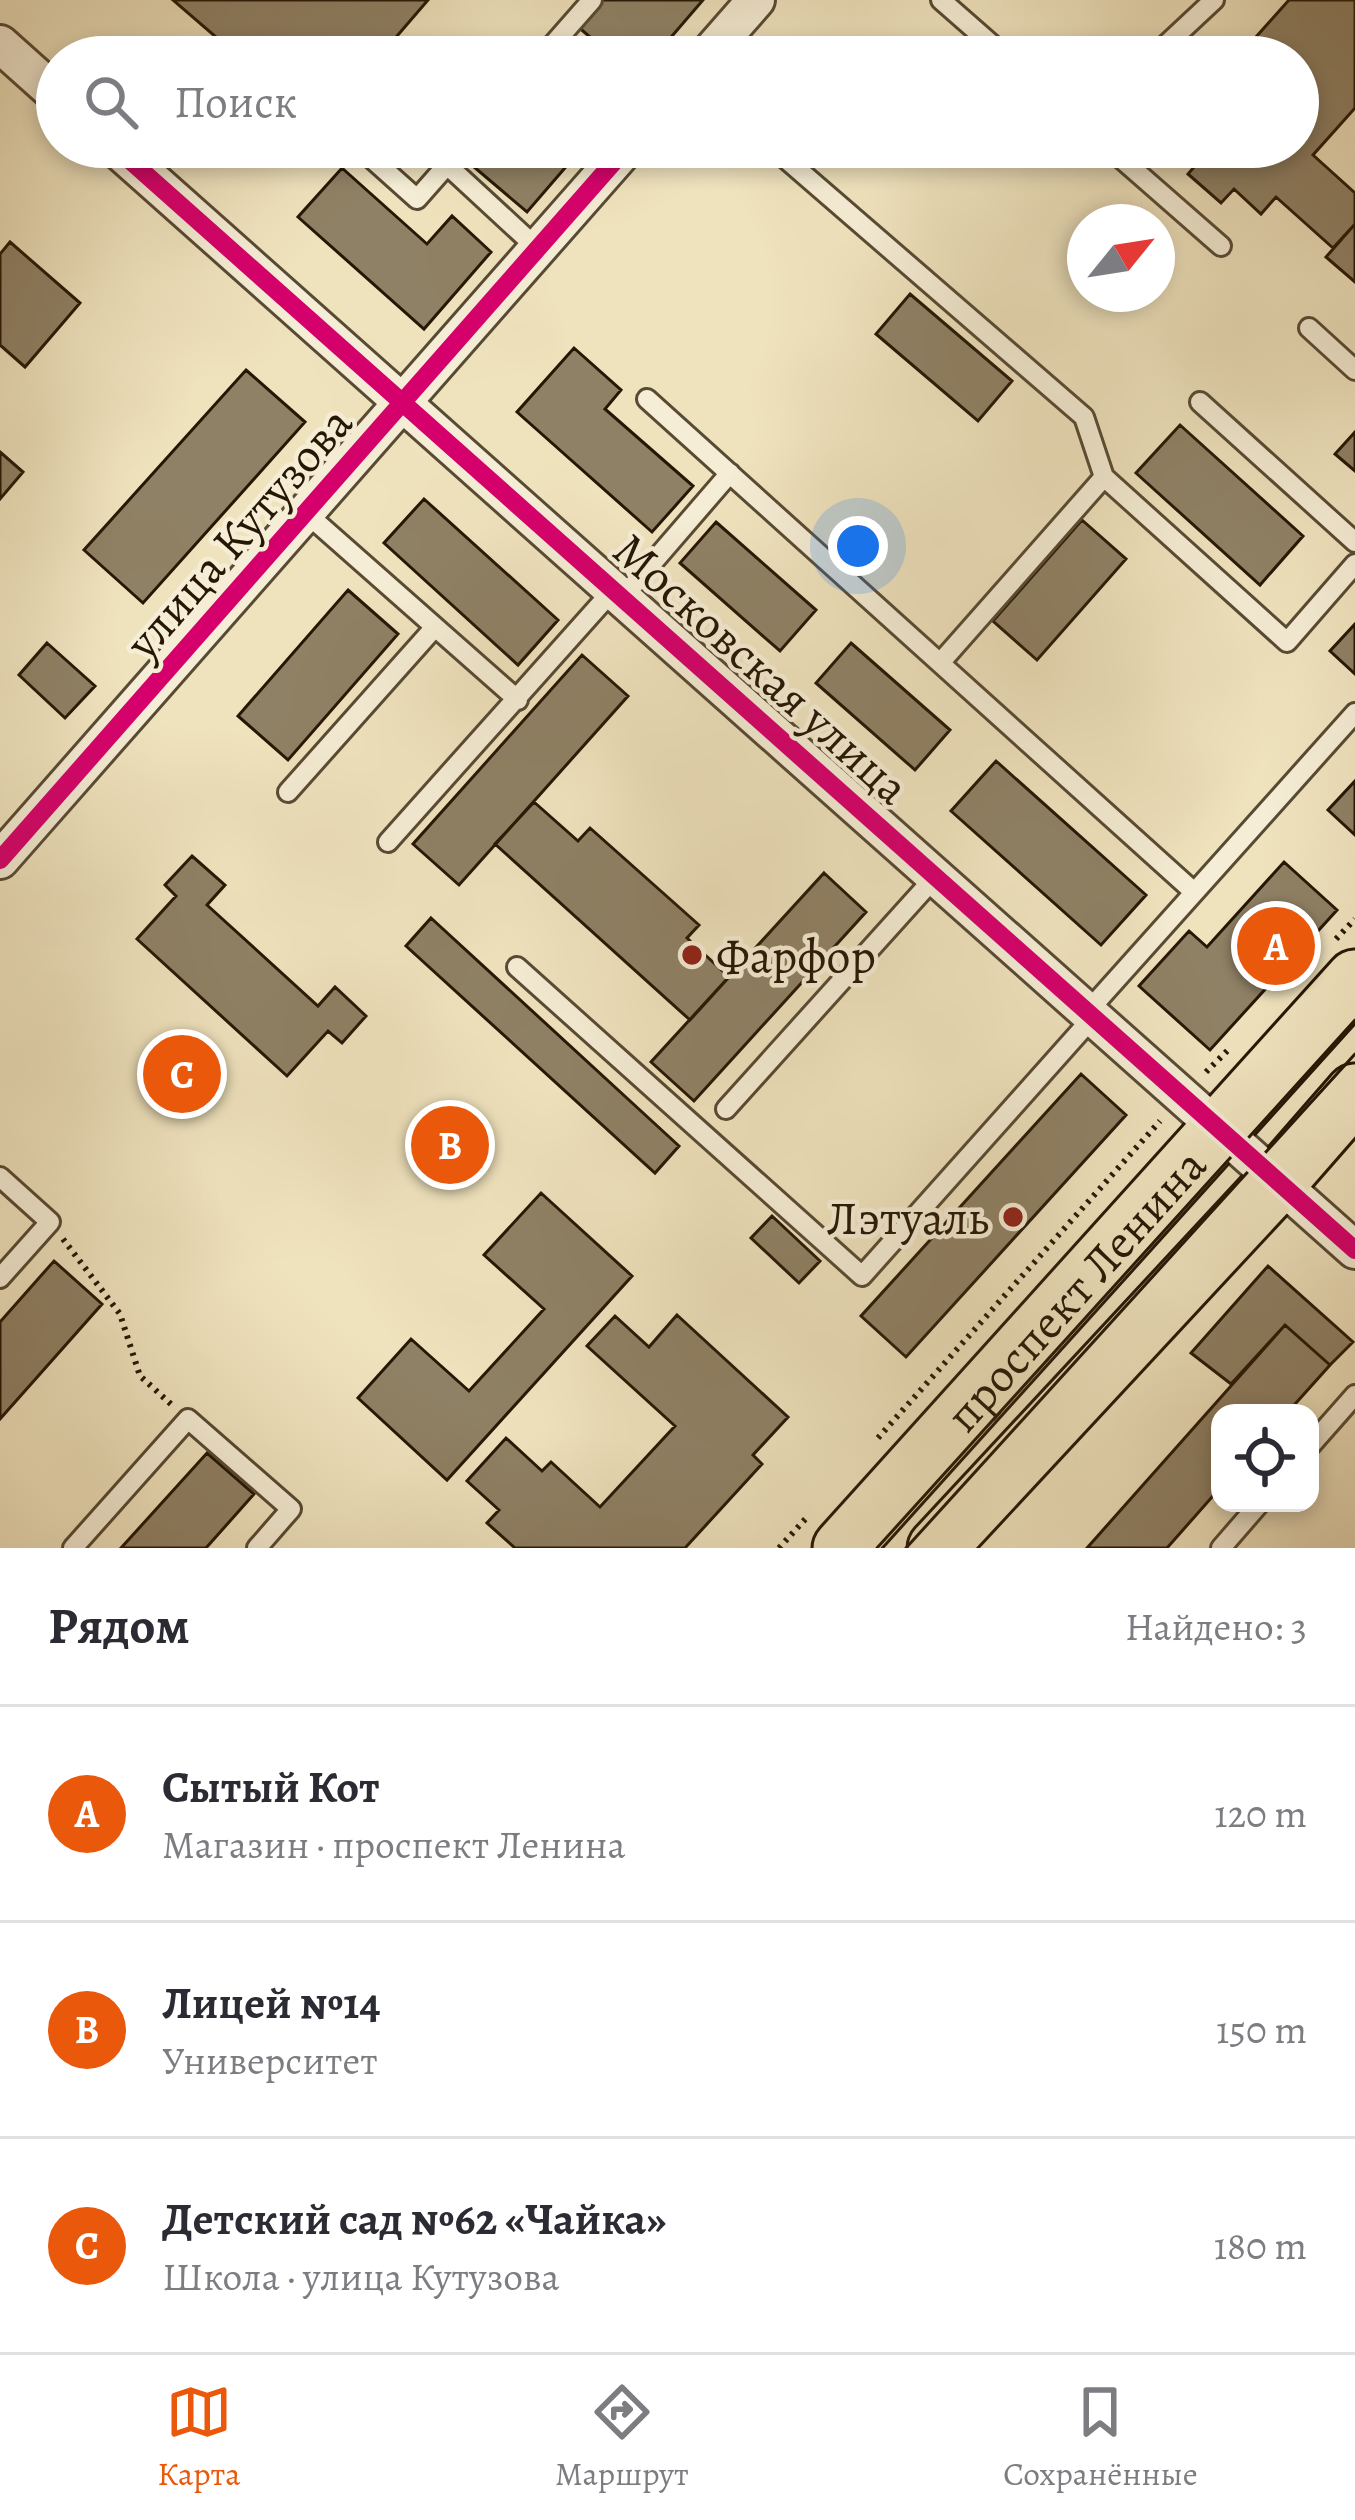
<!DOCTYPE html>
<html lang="ru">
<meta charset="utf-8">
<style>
body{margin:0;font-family:Alegreya,serif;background:#f2f2f3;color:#2b2b33}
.controls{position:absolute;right:36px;bottom:36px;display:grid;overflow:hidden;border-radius:24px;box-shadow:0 6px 18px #0003}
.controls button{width:108px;height:108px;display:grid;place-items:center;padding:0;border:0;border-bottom:3px solid #e1e1e2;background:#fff;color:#2b2b33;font:60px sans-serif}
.compass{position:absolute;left:1067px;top:204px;width:108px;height:108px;border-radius:50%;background:#fff;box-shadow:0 6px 18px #0003;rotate:60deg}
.you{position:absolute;left:858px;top:546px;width:42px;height:42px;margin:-30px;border:9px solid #fff;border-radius:50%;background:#1a73e8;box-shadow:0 0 0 18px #1a73e833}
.badge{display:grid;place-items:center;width:78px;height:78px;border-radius:50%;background:#ea580c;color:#fff;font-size:39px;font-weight:700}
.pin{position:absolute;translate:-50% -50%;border:6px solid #fff;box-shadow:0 3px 12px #0006}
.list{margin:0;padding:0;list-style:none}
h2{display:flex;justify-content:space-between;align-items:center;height:156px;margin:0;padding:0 48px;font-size:51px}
h2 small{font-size:39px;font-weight:400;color:#7c7c81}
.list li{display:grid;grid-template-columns:78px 1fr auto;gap:36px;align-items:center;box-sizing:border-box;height:216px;padding:0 48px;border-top:3px solid #e1e1e2}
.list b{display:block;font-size:45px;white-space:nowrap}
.list p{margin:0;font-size:39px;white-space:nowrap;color:#7c7c81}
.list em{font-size:39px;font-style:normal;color:#7c7c81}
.icon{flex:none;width:66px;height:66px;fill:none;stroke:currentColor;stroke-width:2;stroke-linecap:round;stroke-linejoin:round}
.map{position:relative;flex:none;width:1355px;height:1548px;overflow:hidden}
.search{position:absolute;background:#fff;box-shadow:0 6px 18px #0003;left:36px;right:36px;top:36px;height:132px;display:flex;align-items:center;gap:30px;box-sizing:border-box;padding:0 42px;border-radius:66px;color:#7c7c81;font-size:45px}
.sheet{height:804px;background:#fff}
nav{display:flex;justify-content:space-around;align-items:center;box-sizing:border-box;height:168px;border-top:3px solid #e1e1e2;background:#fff;font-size:33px;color:#7c7c81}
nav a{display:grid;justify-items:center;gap:6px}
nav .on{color:#ea580c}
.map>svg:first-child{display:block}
</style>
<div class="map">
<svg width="1355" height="1548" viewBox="0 0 1355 1548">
<rect width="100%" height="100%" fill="#efe3be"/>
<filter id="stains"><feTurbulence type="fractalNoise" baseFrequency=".00167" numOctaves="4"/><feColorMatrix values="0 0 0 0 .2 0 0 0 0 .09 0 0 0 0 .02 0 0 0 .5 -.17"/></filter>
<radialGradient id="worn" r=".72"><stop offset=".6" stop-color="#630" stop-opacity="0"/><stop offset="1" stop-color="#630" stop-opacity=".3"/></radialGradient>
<!-- building -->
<path fill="#8f8165" stroke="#261705" stroke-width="3" d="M 173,0 L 428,0 L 379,57 L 239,57 Z
M 597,0 L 703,0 L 654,57 L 613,57 L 576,25 Z
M 1289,0 L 1355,0 L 1355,108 L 1313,155 L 1355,193 L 1355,224 L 1333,248 L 1276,197 L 1261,214 L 1234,189 L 1221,203 L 1188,174 L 1200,160 L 1186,147 L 1298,147 L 1298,57 L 1238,57 Z
M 479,147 L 583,147 L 527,212 L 467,161 Z
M 342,168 L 427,244 L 452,216 L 491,252 L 424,329 L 298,217 Z
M 1355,224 L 1355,282 L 1326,257 Z
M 10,242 L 80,303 L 25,367 L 0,345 L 0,254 Z
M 910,294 L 1012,381 L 978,421 L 876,334 Z
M 574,348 L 621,390 L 605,409 L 693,486 L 652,532 L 517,412 Z
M 246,370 L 305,422 L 143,603 L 84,550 Z
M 1180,425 L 1303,536 L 1260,585 L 1136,473 Z
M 1355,432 L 1355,471 L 1335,454 Z
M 0,452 L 23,472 L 0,499 Z
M 424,499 L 558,620 L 518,665 L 384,543 Z
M 1082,520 L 1126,559 L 1037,660 L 993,621 Z
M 716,522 L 816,610 L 780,651 L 680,563 Z
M 348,590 L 398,634 L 288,760 L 238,716 Z
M 1355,624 L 1355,674 L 1330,651 Z
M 47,643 L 95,686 L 65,718 L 19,675 Z
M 851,643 L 950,730 L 915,770 L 816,683 Z
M 582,655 L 628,696 L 459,885 L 413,844 Z
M 996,761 L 1146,895 L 1101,945 L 951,811 Z
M 1355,781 L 1355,835 L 1328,810 Z
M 534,802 L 578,841 L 590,828 L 699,925 L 687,938 L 729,977 L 690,1020 L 495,844 Z
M 192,856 L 225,885 L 207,905 L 318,1006 L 335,987 L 366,1016 L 342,1043 L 328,1031 L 287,1076 L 137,939 L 176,896 L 165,885 Z
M 1284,862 L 1337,910 L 1210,1050 L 1139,986 L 1189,931 L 1207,947 Z
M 824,873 L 866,912 L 694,1101 L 651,1062 Z
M 431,918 L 679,1146 L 655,1173 L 406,946 Z
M 1081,1074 L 1126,1115 L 906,1357 L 861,1316 Z
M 541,1193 L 632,1276 L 447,1480 L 358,1398 L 411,1339 L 469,1391 L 544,1309 L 484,1255 Z
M 772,1216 L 820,1261 L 799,1283 L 751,1238 Z
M 54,1261 L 102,1304 L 0,1419 L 0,1322 Z
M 1268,1266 L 1353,1342 L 1330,1365 L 1285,1325 L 1231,1384 L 1191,1353 Z
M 677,1315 L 788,1417 L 753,1455 L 762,1464 L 685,1548 L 515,1548 L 487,1523 L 499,1510 L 467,1481 L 506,1438 L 542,1471 L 551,1462 L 600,1507 L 675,1426 L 587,1346 L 615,1316 L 649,1347 Z
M 1285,1325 L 1330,1365 L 1287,1413 L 1220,1413 L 1220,1488 L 1167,1548 L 1087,1548 Z
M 207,1453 L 254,1494 L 206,1548 L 121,1548 Z"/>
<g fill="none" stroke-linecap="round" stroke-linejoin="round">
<!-- lane casing -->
<g stroke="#584a33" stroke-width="24">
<path id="lane" d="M 941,0 L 1006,57
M 542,57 L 592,0
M 1153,57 L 1214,0
M 463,147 L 447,165 L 538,249
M 772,147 L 1084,417 L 1104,477 L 1287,642 L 1355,564
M 1108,147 L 1221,246
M 360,148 L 417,199 L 447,165
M 1309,328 L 1355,370
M 647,399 L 1194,892
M 1200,402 L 1355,542
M 306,513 L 518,700
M 623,597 L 730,473
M 940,663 L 1104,477
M 288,792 L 435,627
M 388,842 L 614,589
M 517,967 L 862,1276 L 1094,1016
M 1089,1010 L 1355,713
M 726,1109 L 936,876
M 0,1177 L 50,1222 L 0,1278
M 1310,1446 L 1355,1395
M 73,1548 L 188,1419 L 291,1509 L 257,1548
M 1221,1548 L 1260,1503"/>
</g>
<!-- street casing -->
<g stroke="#584a33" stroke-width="42">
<path id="street" d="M 0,44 L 57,95
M 706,57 L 756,0
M 115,147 L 1355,1250
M 0,860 L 627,147"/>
</g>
<!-- primary casing -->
<g stroke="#261705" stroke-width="63">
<g id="primary">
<path id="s1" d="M 842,1548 L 1355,979"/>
<path d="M 937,1548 L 1279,1180 L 1355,1093"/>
</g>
</g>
<!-- path -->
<path stroke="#261705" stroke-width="6" stroke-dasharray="3 6" stroke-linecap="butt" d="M 1336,939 L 1355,919
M 1206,1072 L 1231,1047
M 63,1239 L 120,1314 L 140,1376 L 172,1405
M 878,1438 L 1160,1121
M 779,1548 L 809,1515"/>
<!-- lane -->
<use href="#lane" stroke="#f5edd5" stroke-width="18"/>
<!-- street -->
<use href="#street" stroke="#f5edd5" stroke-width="36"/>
<!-- primary -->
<use href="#primary" stroke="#efe3be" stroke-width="57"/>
<!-- tram -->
<path stroke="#261705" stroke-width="3" d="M 877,1548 L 1355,1020
M 906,1548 L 1355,1054"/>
<!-- cycleway casing -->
<g stroke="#f5edd5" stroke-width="26">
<path id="cycleway" d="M 115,147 L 1355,1250
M 0,860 L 627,147"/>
</g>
<!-- cycleway -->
<use href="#cycleway" stroke="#d6006c" stroke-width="18"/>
</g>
<!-- markers -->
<g fill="#8f2418" stroke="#f5edd5" stroke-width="4.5">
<circle cx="692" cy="955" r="12"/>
<circle cx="1013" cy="1217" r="12"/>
</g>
<g text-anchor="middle" stroke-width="9" stroke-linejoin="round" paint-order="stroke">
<!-- street labels -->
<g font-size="48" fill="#261705" stroke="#f5edd5">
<text transform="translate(238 532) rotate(-49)" y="17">улица Кутузова</text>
<text transform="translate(762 668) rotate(42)" y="17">Московская улица</text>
<text dy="17" stroke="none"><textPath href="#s1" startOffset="348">проспект Ленина</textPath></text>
</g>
<!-- poi labels -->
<g font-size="48" fill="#261705" stroke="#f5edd5" text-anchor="start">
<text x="716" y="972">Фарфор</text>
<text x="989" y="1234" text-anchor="end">Лэтуаль</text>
</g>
</g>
<rect width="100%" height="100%" filter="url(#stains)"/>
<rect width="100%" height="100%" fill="url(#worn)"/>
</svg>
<div class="controls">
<button><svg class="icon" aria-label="locate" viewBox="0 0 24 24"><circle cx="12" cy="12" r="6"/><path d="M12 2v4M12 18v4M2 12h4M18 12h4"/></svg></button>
</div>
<svg class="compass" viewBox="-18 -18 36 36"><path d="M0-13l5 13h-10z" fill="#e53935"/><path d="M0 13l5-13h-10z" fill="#7c7c81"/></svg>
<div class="you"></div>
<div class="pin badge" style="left:1276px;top:946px">A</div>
<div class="pin badge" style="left:450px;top:1145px">B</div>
<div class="pin badge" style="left:182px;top:1074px">C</div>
<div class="search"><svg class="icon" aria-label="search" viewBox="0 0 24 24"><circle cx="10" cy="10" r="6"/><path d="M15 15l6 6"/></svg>Поиск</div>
</div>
<section class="sheet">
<h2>Рядом<small>Найдено: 3</small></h2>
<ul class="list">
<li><span class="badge">A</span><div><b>Сытый Кот</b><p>Магазин · проспект Ленина</p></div><em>120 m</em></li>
<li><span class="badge">B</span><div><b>Лицей №14</b><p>Университет</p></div><em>150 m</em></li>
<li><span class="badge">C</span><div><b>Детский сад №62 «Чайка»</b><p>Школа · улица Кутузова</p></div><em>180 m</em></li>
</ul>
</section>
<nav>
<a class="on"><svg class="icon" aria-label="map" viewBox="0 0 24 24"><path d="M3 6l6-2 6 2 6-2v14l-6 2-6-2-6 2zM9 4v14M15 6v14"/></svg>Карта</a>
<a><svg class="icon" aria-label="directions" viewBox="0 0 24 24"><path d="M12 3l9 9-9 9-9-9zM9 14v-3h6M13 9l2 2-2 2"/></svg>Маршрут</a>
<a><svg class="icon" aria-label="saved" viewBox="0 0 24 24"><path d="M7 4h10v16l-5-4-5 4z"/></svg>Сохранённые</a>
</nav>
